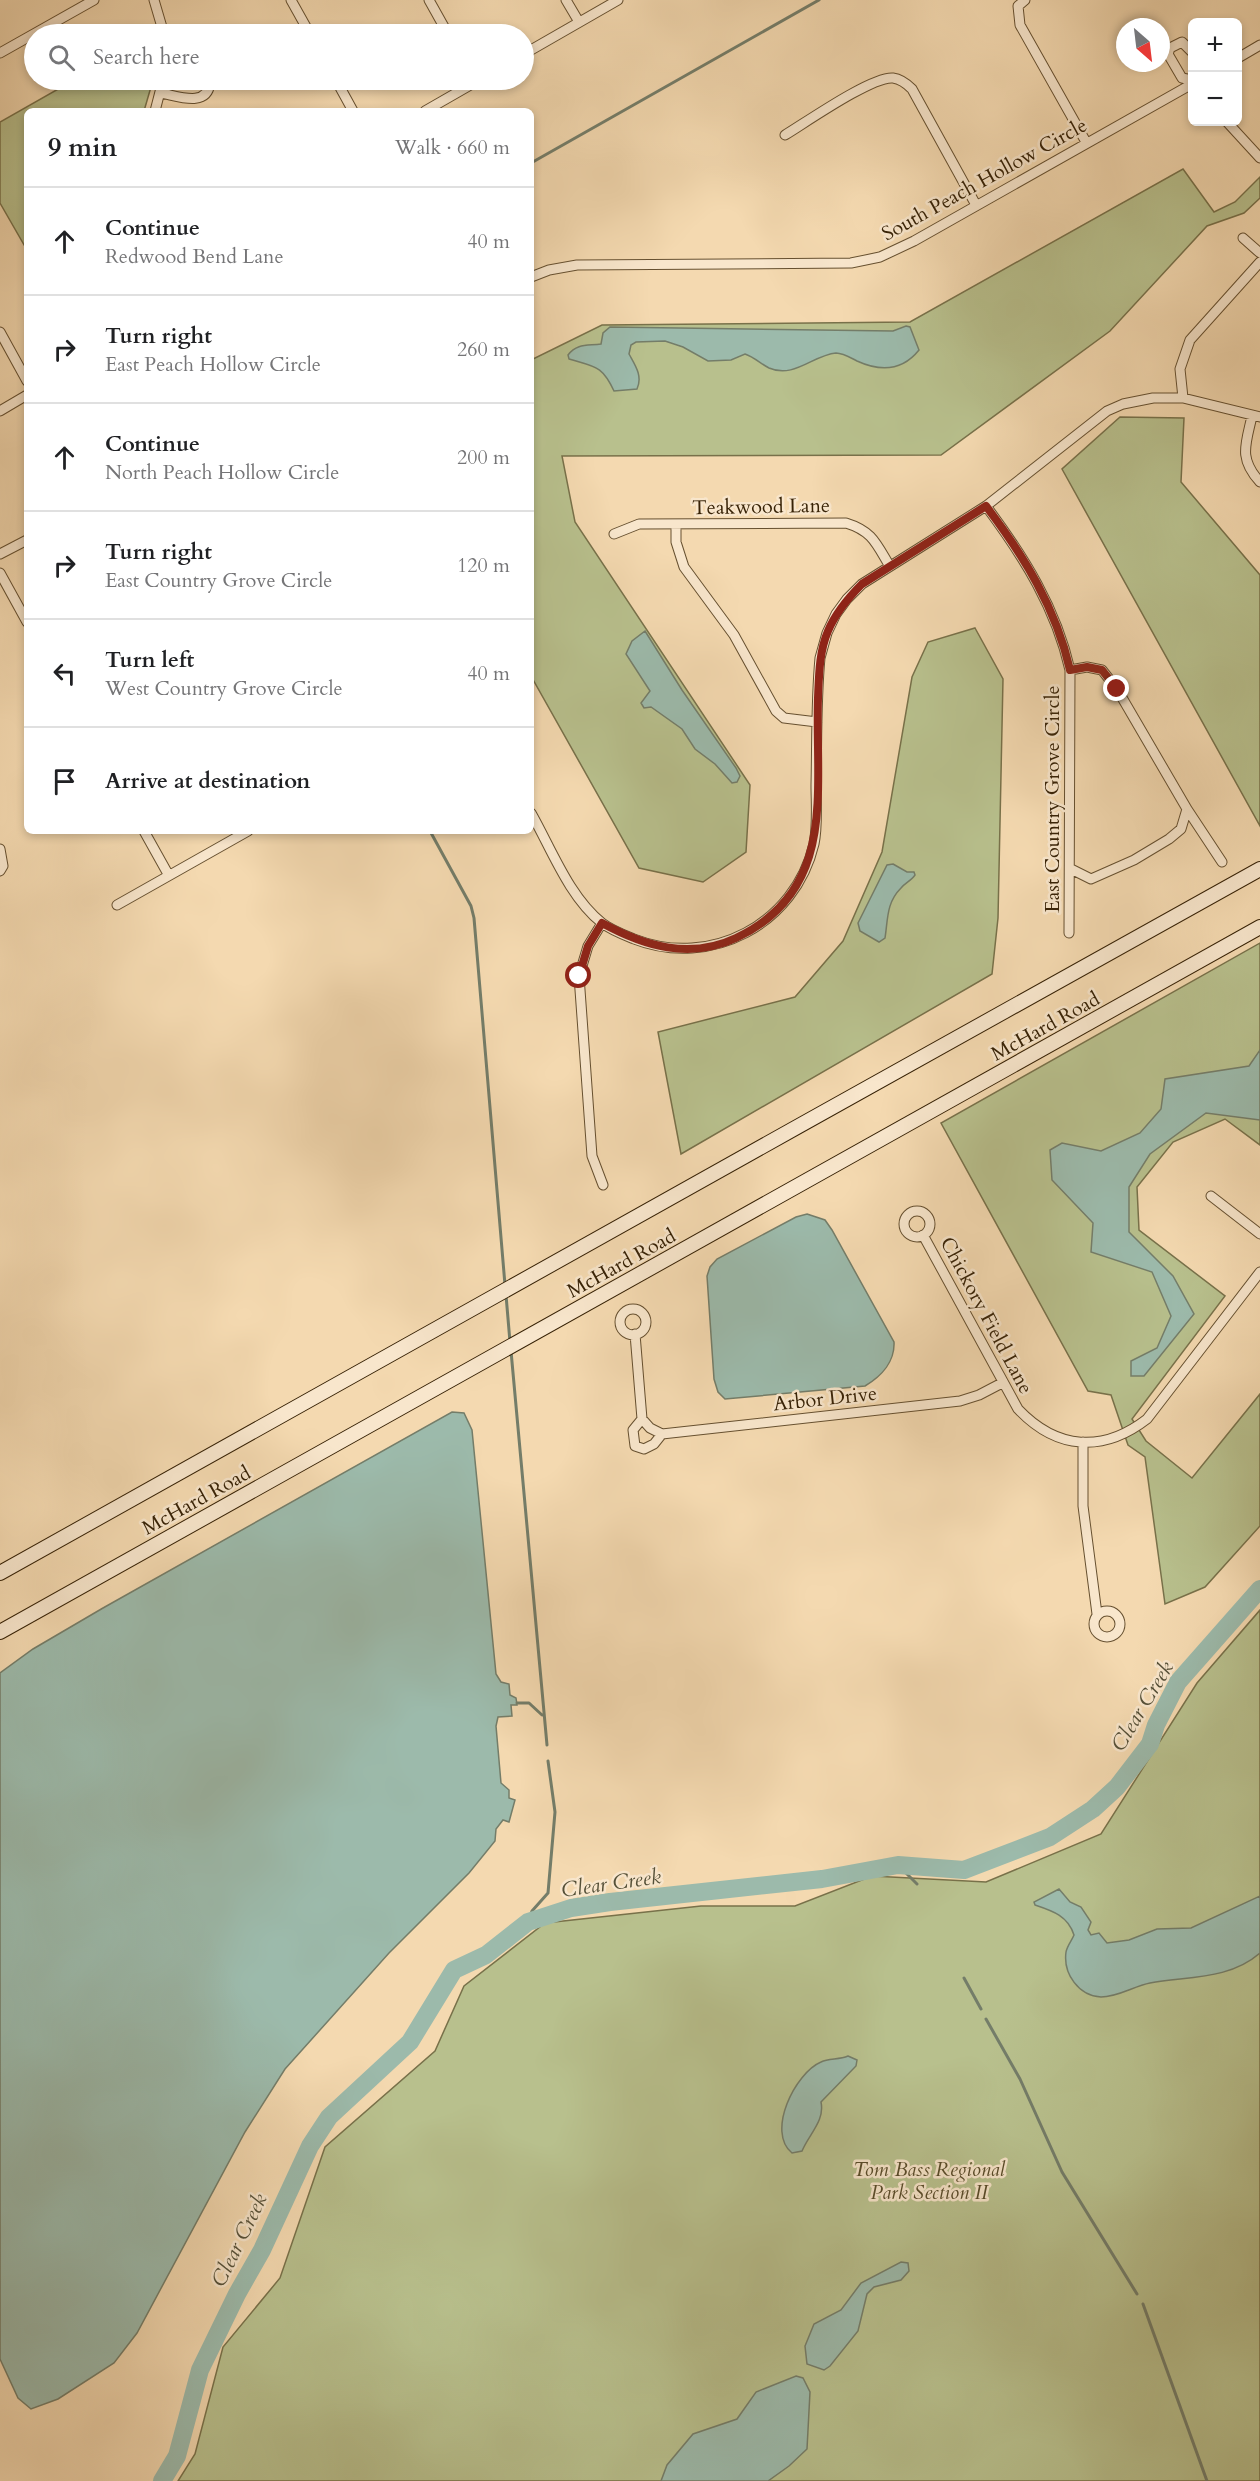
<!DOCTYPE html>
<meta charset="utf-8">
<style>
body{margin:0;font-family:Cardo,serif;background:#f6f6f6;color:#202124}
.controls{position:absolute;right:18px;top:18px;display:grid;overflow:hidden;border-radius:9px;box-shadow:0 3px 9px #0003}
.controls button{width:54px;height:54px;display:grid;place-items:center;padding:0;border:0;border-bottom:2px solid #e0e0e0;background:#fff;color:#202124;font:30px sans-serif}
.compass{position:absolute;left:1116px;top:18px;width:54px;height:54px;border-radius:50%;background:#fff;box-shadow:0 3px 9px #0003;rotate:152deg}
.stop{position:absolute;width:18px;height:18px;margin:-14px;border:4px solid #8f2418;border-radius:50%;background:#fff}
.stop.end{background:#8f2418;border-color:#fff;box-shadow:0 2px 6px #0008}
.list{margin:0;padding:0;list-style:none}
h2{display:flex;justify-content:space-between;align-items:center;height:78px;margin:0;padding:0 24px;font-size:26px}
h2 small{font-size:20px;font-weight:400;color:#757577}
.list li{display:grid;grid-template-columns:39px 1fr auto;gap:18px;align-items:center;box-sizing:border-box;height:108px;padding:0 24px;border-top:2px solid #e0e0e0}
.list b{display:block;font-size:22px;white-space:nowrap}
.list p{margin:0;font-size:20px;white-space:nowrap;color:#757577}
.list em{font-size:20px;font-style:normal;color:#757577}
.icon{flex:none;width:33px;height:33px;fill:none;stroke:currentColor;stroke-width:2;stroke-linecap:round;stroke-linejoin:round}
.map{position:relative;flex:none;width:1260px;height:2481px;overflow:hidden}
.search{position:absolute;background:#fff;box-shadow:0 3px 9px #0003;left:24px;top:24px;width:510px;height:66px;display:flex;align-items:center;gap:15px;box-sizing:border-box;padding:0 21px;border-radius:33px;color:#757577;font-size:22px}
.panel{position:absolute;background:#fff;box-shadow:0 3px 9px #0003;left:24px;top:108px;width:510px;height:726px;border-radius:9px}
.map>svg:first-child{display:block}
</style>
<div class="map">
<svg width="1260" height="2481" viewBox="0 0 1260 2481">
<rect width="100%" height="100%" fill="#f4d9b0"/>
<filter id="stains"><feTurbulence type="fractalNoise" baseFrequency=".00333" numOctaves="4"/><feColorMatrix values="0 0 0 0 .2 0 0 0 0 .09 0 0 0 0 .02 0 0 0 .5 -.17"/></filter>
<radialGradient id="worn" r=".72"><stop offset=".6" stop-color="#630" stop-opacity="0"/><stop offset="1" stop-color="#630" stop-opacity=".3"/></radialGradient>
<!-- green -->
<path fill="#b8c08d" stroke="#78714a" stroke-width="1.5" d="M 74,80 L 153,80 L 144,111 L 27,111 L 27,250 L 0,203 L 0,122 Z
M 1183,169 L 1214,212 L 1235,202 L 1260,177 L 1260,198 L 1244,213 L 1207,226 L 1110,331 L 941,455 L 562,456 L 575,522 L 750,785 L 746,852 L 703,882 L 639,868 L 531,676 L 531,360 L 602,325 L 910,322 Z
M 1120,417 L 1184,418 L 1181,482 L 1260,575 L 1260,826 L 1062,469 Z
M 975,628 L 1003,679 L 998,918 L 992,974 L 681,1154 L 658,1032 L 795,997 L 843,941 L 882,852 L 912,677 L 928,642 Z
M 1260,943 L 1260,1145 L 1225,1119 L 1173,1142 L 1137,1187 L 1139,1230 L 1225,1296 L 1132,1419 L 1146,1441 L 1192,1478 L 1260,1394 L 1260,1526 L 1205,1587 L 1165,1604 L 1145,1457 L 1128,1445 L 1111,1395 L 1088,1391 L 941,1123 Z
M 1260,1610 L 1260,2481 L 178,2481 L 195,2454 L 223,2347 L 280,2278 L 325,2147 L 435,2051 L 464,1986 L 545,1923 L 701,1906 L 795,1906 L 872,1876 L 986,1882 L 1101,1834 L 1197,1683 Z"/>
<!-- water -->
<path fill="#9cbaab" stroke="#747d69" stroke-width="1.5" d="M 906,326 L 910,327 L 919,350 C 903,370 881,372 857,361 C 851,358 843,353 836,353 C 813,355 794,379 769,368 C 761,364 754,357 745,354 L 731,360 L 708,361 L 683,347 L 665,341 L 636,342 L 631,345 L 629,354 C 635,365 643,376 637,389 L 614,391 C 602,365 595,367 569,359 L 568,355 C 577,343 588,346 601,344 L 603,333 L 610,327 L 893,331 Z
M 645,631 L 682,690 L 736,768 L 740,776 L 737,782 L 732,783 L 715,764 L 695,749 L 682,729 L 651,707 L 644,708 L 641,703 L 650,691 L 626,654 L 632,641 Z
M 893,864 L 907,872 L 914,872 L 915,875 C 911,881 905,883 901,888 C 886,903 888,920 885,938 L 879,942 L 860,931 L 858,923 L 887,865 Z
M 1260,1050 L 1260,1120 L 1206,1113 L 1150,1154 L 1129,1187 L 1129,1232 L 1173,1276 L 1194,1314 L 1144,1376 L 1131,1376 L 1131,1361 L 1157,1348 L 1171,1316 L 1152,1272 L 1091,1252 L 1093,1223 L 1052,1180 L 1050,1150 L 1062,1143 L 1101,1151 L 1140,1133 L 1161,1109 L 1165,1079 L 1249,1066 Z
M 807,1214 L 825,1220 L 832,1230 L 894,1342 C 895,1361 882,1376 865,1386 L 725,1399 L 718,1392 L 714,1379 L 707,1276 L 710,1267 L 717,1259 L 796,1217 Z
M 452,1412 L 464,1413 L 472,1430 L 496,1674 L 501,1682 L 509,1684 L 510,1695 L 516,1698 L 517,1705 L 511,1705 L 512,1716 L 498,1717 L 496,1726 L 501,1783 L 509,1790 L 509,1798 L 515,1800 L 509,1822 L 503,1820 L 496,1829 L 495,1841 L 469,1873 L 389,1953 L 285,2069 L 245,2132 L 137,2333 L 114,2363 L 58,2399 L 31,2409 L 18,2398 L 0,2359 L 0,1673 L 33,1649 L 103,1608 Z
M 1059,1889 L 1070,1902 L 1081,1907 L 1091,1922 L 1088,1930 L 1091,1935 L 1099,1933 L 1107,1943 L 1129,1940 L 1157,1929 L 1191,1928 L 1260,1896 L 1260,1953 C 1229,1980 1188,1976 1150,1983 C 1134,1986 1118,1997 1101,1997 C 1079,1996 1063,1974 1066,1952 C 1067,1946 1072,1940 1074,1935 C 1068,1916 1053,1911 1035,1905 L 1034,1902 Z
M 848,2056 L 857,2060 L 856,2066 L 821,2102 C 825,2121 809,2134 802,2151 L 792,2153 C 766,2132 795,2073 821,2062 C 829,2058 839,2060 848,2056 Z
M 901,2262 L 908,2263 L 909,2271 L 901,2280 L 874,2287 L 867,2294 L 858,2331 L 830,2366 L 824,2370 L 807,2364 L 805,2346 L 814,2324 L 841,2310 L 861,2283 Z
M 796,2376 L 803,2378 L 810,2392 L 807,2449 L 789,2466 L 768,2481 L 661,2481 L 667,2465 L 693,2434 L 737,2419 L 756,2392 Z"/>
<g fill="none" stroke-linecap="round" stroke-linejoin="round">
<!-- stream -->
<path stroke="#747d69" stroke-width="3" d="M 531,163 L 819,0
M 430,831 L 471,906 L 474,918 L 505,1285
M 506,1295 L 510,1342
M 511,1351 L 547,1745
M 517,1703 L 529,1703 L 542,1715
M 898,1865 L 917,1884
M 528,1922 L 532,1911 L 548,1893 L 555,1812 L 548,1761
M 964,1978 L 981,2009
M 986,2019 L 1020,2079 L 1062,2172 L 1137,2294
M 1143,2304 L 1207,2481"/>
<!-- river -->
<path stroke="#9cbaab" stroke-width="18" d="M 162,2481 L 177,2456 L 200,2370 L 237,2294 L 262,2250 L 310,2146 L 329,2117 L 410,2042 L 454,1970 L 486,1955 L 528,1922 L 571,1908 L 610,1902 L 822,1879 L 898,1865 L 964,1870 L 1050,1837 L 1093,1809 L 1117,1787 L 1150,1744 L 1156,1725 L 1178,1682 L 1260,1589"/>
<!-- minor casing -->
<g stroke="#665030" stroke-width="11">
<path id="minor" d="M 154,0 L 164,34
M 291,0 L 310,34
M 429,0 L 448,34
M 566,0 L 579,22
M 1025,0 L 1018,6 L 1020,25 L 1086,142
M 1192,52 L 1182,42 L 1170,48 L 1168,54 L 1182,78 L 1192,80
M 0,53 L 94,0
M 524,54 L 618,0
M 1238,58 L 1260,45
M 336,80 L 353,111
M 161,93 C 178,96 207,108 210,83 L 206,80
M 155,111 L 163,80
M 425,111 L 479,80
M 1227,122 L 1260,158
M 785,135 C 805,123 872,76 893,78 C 901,79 907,84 912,89 L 976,205
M 1243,238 L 1260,253
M 531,277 L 549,270 L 577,265 L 851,263 L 880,257 L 914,241 L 1192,84
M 0,332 L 27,381
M 1183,398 L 1180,369 L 1190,340 L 1260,262
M 0,411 L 27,395
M 1252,416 C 1246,444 1238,458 1260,482
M 986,506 C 1024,557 1056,608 1070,670 L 1069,933
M 676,525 L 676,542 L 684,567 L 734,635 L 776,711 L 784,718 L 817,722
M 614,534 L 639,524 L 846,523 C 872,531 876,543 889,565
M 0,554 L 27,540
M 0,573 L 27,622
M 1070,670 L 1087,667 L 1102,670 L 1117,689 L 1187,809 L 1181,829 L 1169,839 L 1134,860 L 1091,879 L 1071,869
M 1187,809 L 1222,862
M 531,813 C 551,848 569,897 602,923 C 611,930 624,935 634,939 C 711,969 795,924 814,844 C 818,825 816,804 816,785 C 817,742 816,700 820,658 L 827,633 L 836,614 L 847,599 L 862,584 L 986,506 L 1107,411 L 1123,404 L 1153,398 L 1183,398 L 1260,417
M 144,831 L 168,874
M 0,849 L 3,866 L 0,871
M 117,905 L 248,831
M 602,923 L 588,946 L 579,976 L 592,1156 L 603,1185
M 1211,1196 L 1260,1234
M904 1224a13 13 0 1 1 26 0a13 13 0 1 1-26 0Z
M 923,1235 L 1018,1409 C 1057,1450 1103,1453 1147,1419 L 1260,1272
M620 1322a13 13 0 1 1 26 0a13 13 0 1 1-26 0Z
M 635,1334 L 642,1419 L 650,1428 L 662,1434 L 960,1401 L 979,1395 L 1002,1383
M 642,1419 L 633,1430 L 635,1446 L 644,1449 L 654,1444 L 662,1434
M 1083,1442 L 1083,1506 L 1097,1614
M1094 1624a13 13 0 1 1 26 0a13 13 0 1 1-26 0Z"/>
</g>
<!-- secondary casing -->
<g stroke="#372206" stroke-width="16">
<path id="secondary" d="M 0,1573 C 421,1339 839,1102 1260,869
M 0,1632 L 1260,927"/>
</g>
<!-- minor -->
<use href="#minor" stroke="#f8e6cc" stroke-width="9"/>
<!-- secondary -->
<use href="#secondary" stroke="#f8e6cc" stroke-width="14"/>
</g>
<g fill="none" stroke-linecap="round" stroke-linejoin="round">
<!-- route -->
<path stroke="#8f2418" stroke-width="8" d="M 579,976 L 588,946 L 602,923 C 644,946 690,960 736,938 C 838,890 815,791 818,698 C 819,676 819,652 828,631 C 836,612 848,598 862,584 L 986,506 C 1024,556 1056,608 1070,670 L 1087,667 L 1102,670 L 1117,689"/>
</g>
<g text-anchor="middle" stroke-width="5" stroke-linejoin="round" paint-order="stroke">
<!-- street labels -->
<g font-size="20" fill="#372206" stroke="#f8e6cc">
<text transform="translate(984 179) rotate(-29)" y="7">South Peach Hollow Circle</text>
<text transform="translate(761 506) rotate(-1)" y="7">Teakwood Lane</text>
<text transform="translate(1052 799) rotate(-90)" y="7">East Country Grove Circle</text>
<text transform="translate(1045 1026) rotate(-29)" y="7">McHard Road</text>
<text transform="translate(621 1263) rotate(-29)" y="7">McHard Road</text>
<text transform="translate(987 1315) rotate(62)" y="7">Chickory Field Lane</text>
<text transform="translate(825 1398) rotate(-6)" y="7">Arbor Drive</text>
<text transform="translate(196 1500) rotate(-29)" y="7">McHard Road</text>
</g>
<!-- park labels -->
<g font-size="20" font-style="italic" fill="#574a28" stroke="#f8e6cc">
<text x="929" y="2176">Tom Bass Regional<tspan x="929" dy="23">Park Section II</tspan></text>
</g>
<!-- water labels -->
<g font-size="21" font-style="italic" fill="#555038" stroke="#f8e6cc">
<text transform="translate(1142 1706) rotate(-59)" y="7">Clear Creek</text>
<text transform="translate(611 1883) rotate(-8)" y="7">Clear Creek</text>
<text transform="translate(239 2240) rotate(-64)" y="7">Clear Creek</text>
</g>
</g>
<rect width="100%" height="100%" filter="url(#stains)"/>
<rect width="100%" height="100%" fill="url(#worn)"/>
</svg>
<div class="controls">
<button>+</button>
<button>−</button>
</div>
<svg class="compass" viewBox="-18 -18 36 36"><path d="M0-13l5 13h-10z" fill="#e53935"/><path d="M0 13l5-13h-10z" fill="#757577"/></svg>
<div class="stop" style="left:579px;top:976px"></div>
<div class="stop end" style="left:1117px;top:689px"></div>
<div class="search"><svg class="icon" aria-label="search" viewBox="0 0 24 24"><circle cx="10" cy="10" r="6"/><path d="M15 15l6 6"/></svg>Search here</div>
<section class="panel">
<h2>9 min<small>Walk · 660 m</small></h2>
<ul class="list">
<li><svg class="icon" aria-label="ahead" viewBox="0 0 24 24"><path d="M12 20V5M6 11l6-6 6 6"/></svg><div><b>Continue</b><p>Redwood Bend Lane</p></div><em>40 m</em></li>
<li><svg class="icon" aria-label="right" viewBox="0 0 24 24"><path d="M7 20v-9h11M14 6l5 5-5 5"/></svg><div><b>Turn right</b><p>East Peach Hollow Circle</p></div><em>260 m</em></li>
<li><svg class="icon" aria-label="ahead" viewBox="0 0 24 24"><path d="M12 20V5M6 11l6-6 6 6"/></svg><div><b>Continue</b><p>North Peach Hollow Circle</p></div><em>200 m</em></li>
<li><svg class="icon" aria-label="right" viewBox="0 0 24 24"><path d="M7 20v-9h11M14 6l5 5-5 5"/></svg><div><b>Turn right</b><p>East Country Grove Circle</p></div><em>120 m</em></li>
<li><svg class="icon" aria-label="left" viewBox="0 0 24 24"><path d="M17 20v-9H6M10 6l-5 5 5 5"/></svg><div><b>Turn left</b><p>West Country Grove Circle</p></div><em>40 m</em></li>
<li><svg class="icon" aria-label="arrive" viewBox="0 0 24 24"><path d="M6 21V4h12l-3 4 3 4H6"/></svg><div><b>Arrive at destination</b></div></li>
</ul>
</section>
</div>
